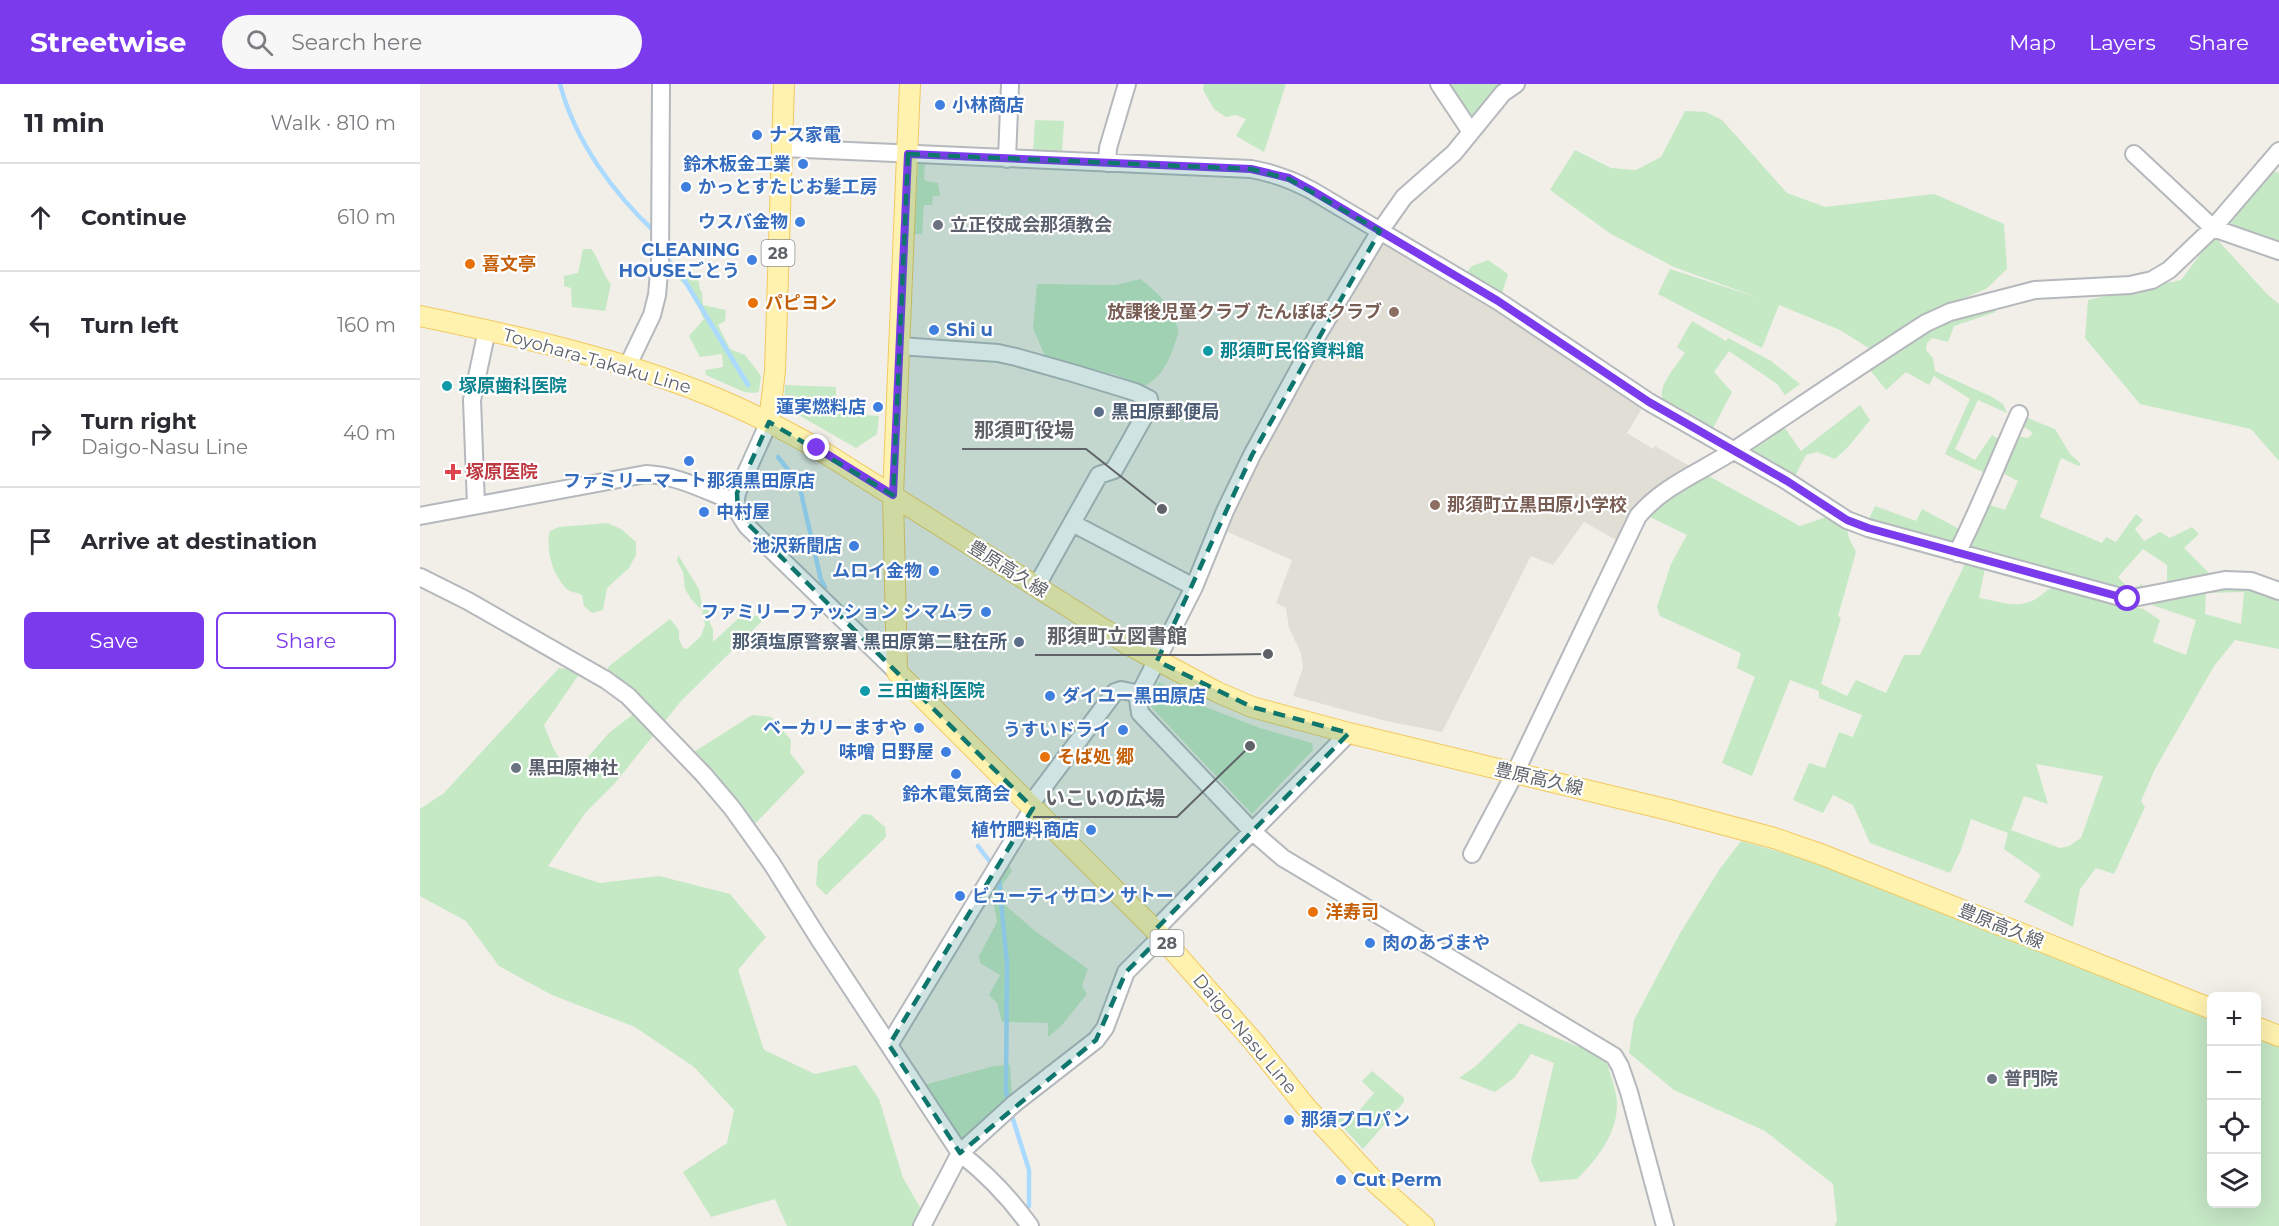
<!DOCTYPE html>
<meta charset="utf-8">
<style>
body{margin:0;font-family:Montserrat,"Noto Sans JP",sans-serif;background:#f7f7f7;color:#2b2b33}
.controls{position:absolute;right:18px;bottom:18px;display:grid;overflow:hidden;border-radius:9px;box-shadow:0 6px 24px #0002}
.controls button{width:54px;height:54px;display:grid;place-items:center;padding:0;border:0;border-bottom:2px solid #e1e1e2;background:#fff;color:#2b2b33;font:30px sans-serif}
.stop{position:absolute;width:18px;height:18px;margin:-14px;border:4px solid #7c3aed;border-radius:50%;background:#fff}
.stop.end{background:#7c3aed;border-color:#fff;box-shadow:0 2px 6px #0008}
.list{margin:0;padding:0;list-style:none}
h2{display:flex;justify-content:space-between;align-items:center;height:78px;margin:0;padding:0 24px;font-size:26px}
h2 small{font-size:20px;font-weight:400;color:#7c7c81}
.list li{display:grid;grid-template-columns:39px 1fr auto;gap:18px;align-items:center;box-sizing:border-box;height:108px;padding:0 24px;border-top:2px solid #e1e1e2}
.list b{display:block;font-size:22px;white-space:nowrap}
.list p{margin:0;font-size:20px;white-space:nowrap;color:#7c7c81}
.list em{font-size:20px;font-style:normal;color:#7c7c81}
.actions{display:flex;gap:12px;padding:18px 24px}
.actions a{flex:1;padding:14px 0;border:2px solid #7c3aed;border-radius:9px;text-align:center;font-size:21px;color:#7c3aed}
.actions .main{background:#7c3aed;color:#fff}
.icon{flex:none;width:33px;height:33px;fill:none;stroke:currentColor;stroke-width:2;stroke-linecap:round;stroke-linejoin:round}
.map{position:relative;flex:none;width:1859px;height:1142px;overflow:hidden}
header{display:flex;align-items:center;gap:36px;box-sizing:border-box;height:84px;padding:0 30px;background:#7c3aed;color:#fff}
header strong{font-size:28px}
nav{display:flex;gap:33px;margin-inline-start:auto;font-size:21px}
.search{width:420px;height:54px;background:#f7f7f7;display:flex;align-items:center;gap:15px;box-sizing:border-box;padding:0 21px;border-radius:33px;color:#7c7c81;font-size:22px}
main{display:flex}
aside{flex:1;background:#fff}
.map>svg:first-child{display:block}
</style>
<header>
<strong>Streetwise</strong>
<div class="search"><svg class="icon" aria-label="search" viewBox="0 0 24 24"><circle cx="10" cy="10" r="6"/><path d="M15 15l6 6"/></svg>Search here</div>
<nav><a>Map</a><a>Layers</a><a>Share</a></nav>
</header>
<main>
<aside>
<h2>11 min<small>Walk · 810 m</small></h2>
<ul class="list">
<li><svg class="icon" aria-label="ahead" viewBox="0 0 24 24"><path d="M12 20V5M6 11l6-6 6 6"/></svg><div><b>Continue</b></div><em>610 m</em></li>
<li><svg class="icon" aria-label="left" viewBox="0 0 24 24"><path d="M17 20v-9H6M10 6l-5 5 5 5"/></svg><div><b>Turn left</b></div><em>160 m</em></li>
<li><svg class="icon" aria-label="right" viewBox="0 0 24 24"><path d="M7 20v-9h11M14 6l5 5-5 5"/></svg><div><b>Turn right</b><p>Daigo-Nasu Line</p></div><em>40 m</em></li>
<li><svg class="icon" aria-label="arrive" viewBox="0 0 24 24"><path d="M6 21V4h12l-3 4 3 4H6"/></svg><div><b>Arrive at destination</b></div></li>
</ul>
<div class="actions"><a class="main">Save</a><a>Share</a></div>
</aside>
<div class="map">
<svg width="1859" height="1142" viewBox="0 0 1859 1142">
<rect width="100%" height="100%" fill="#f1efe8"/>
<!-- education -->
<path fill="#e1ded6" d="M 962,156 L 1044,204 L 1224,321 L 1207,349 L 1233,365 L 1235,362 L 1271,383 L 1219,416 L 1196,456 L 1164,438 L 1133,481 L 1111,472 L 1022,648 L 966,637 L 873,612 L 883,584 L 881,569 L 869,544 L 866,524 L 856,519 L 872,476 L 803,446 L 846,357 Z"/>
<!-- green -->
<path fill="#c5e8c5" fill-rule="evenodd" d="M 784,0 L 866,0 L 844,68 L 816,52 L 826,35 L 816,31 L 806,33 L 794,25 L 783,6 Z
M 1024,0 L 1085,0 L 1056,34 L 1051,34 Z
M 1265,27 L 1286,28 L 1302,36 L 1367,109 L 1405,123 L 1514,110 L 1584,140 L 1587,185 L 1566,205 L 1535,218 L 1452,266 L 1420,246 L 1359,221 L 1342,264 L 1238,210 L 1250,185 L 1339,214 L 1254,183 L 1191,150 L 1130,106 L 1155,66 L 1191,84 L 1216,86 L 1241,73 Z
M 615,36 L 644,37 L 642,70 L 613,69 Z
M 498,79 L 505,79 L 504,95 L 506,97 L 518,99 L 520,112 L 513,112 L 512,121 L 504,121 L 502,150 L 494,150 Z
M 1851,86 L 1859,89 L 1859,160 L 1811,142 L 1808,138 Z
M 1794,152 L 1847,210 L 1859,220 L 1859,377 L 1831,345 L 1720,320 L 1665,254 L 1668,216 L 1761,196 Z
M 163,165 L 171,165 C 180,176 182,190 191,200 L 185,227 L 152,223 L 151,204 L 144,202 L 144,192 L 158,189 Z
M 1068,176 L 1088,190 L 1081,213 L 1045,190 L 1052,182 Z
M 256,189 L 278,194 L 280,206 L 282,208 L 283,221 L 306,226 L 305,237 L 298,241 L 310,265 L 325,271 L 341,292 L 339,307 L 336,309 L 324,308 L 286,291 L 285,286 L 303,283 L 302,270 L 280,273 L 269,252 L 284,235 C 278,223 269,200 256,194 Z
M 720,195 C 736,206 757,227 758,247 C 758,254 753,263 751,270 C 745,284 738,295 725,302 L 693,290 L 628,279 L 613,244 L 617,200 L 696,201 Z
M 1574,223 L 1576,228 L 1534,242 L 1528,258 L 1512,254 L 1507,259 L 1506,266 L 1513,274 L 1515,287 L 1572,313 L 1583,320 L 1587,329 L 1558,316 L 1535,365 L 1555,376 L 1572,351 L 1580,356 L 1565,389 L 1525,370 L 1550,315 L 1514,292 L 1509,301 L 1486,288 L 1466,306 L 1450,286 L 1515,241 Z
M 1272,237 L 1306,257 L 1308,254 L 1351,277 L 1380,300 L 1365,311 L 1357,300 L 1309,267 L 1294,288 L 1312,308 L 1292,346 L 1244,318 C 1235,304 1257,281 1265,269 L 1257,263 Z
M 365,301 L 416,303 L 416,329 L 459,332 L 457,350 L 436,364 L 375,329 L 364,317 Z
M 1440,321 L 1450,336 L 1429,362 L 1415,375 L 1397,368 L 1386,371 L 1374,394 L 1328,367 L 1328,361 L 1362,340 L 1381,367 Z
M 1603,332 L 1635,345 L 1650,370 L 1661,380 L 1659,382 L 1641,374 L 1620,433 L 1682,459 L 1686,453 L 1696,458 L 1716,430 L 1723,436 L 1715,445 L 1724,457 L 1740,448 L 1750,454 L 1772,443 L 1779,450 L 1764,464 L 1789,489 L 1789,494 L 1747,501 L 1747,481 L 1723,465 L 1698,493 L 1710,506 L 1722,500 L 1726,506 L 1708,511 L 1550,466 L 1567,420 L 1585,426 L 1598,397 L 1579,387 L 1595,352 L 1608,354 L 1613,349 L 1599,340 Z
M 1285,390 L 1380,442 L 1409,432 L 1427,444 L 1429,454 L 1436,468 L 1418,532 L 1421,534 L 1401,600 L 1427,612 L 1436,596 L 1466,609 L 1484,571 L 1500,571 L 1546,478 L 1565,484 L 1559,514 C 1578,517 1596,525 1614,516 C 1625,510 1625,504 1639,503 L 1723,525 L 1740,536 L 1733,558 L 1766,571 L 1776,536 L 1732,521 L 1733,517 L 1818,502 L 1859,513 L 1859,565 L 1815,556 L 1794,582 L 1735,685 L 1721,717 L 1725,723 L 1694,790 L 1676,784 L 1660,805 L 1653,843 L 1604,818 L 1621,791 L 1584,765 L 1588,749 L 1551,735 L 1541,766 L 1530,789 L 1450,759 L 1433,721 L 1413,711 L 1403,729 L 1373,716 L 1389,679 L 1405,684 L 1419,648 L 1433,653 L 1442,631 L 1399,614 L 1399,607 L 1370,596 L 1332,692 L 1302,679 L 1335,593 L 1317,584 L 1321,569 L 1240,532 L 1237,523 L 1251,480 L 1267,451 L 1230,433 L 1247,415 ZM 1824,508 L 1821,540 L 1785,530 L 1786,509 ZM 1616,680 L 1683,692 L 1661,754 L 1649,762 L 1640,764 L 1591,746 L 1604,712 L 1628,720 Z
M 1455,422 L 1496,437 L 1502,425 L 1541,446 L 1533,460 L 1448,437 Z
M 187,439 L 201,445 L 216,458 L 216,471 L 209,484 L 187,504 L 183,526 L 172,529 L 164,522 L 162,511 C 158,509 151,508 148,506 C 133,493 125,465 130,447 L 139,443 Z
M 258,471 L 279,505 L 282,521 L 289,527 L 290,540 L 293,544 L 293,558 L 322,531 L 341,532 L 342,537 L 261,617 L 195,699 L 166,728 L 128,782 L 180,799 L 239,792 L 310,810 L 346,853 L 318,886 L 344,966 L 395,990 L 436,981 L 459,1015 L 483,1094 L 511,1142 L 367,1142 L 355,1115 L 291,1133 L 263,1088 L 307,1059 L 314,1026 L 274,983 L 215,943 L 132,911 L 79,882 L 46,837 L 0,812 L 0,725 L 24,709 L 139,584 L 162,586 L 124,641 L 133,664 L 151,692 L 189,649 L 225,621 L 187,587 L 189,582 L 250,535 L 259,546 L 259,555 L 263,564 L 267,565 L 281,552 L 285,541 L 282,526 L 271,515 L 265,505 L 263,488 L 257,477 Z
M 739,598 L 788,624 L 840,644 L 892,659 L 893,666 L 832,730 L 731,623 L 731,612 Z
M 332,631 L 351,633 L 371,656 L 370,669 L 385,688 L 331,744 L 271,670 Z
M 443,730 L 451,731 L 465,743 L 466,753 L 406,811 L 396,801 L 398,777 Z
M 1321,757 L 1441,791 L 1791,934 L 1792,1120 L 1836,1120 L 1837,953 L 1859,962 L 1859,1142 L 1415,1142 L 1417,1136 L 1413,1100 L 1345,1047 L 1254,1006 L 1209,969 L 1214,936 L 1259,851 L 1299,786 Z
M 583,779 L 589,781 L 592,787 L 582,801 L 586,822 L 615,847 L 668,885 L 662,902 L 667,910 L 642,941 L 628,953 L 628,939 L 582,938 L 577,919 L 569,911 L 580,891 L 560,879 L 559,872 L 577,838 L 570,800 Z
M 1099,939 L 1185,973 C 1189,987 1196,1004 1197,1018 C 1198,1049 1177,1075 1157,1095 L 1120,1098 L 1111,1077 L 1134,979 L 1111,970 L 1094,994 L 1075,1008 L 1039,994 L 1056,982 Z
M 590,981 L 592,1009 L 539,1059 L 500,1002 L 574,982 Z
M 952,987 L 984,1014 L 984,1018 L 943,1065 L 917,1037 L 921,1033 L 929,1039 L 954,1009 L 942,997 Z"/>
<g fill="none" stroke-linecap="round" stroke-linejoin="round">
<!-- stream -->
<path stroke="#aadaff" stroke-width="4.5" d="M 140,0 C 155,57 193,109 236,149
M 245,157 L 249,161 L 248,176 L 265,197 L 328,301
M 358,373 L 379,400 L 401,496 L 405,503
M 558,762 L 570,778
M 579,796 L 587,880 L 586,1007 L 588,1018
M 591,1029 L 609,1086 L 609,1122"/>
<!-- minor casing -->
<g stroke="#b5b8bc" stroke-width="20">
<path id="minor" d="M 1019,0 L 1051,48
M 1096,0 L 1083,9 L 1034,69 L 984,113 L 960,147 L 897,252 L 832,371 L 805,427 L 774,503 L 721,607 L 718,615 L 720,629 L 833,748 L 863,774 L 1194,972 L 1200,982 L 1209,1008 L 1245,1142
M 362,64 L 831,85 C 854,89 872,96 891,106 L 1078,217 L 1229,318 L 1367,397 L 1427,436 L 1448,444 L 1708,515 L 1805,496 L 1831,497 L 1859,507
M 1714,70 L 1793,144 L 1859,167
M 587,75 L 590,0
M 687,79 L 688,64 L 707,0
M 480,262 L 578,269 L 596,273 L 656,290 L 715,308 L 729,315 L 730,322 L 694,386 L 679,391 L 616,503
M 207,283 L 232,231 L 237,211 L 240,177 L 241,0
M 349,338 L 317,409 C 314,423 319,431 327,442 L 477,588
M 56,421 L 52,316 L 67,246
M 0,432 L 226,390 C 257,391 286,407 315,418
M 652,439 L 774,503
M 1537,469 C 1560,424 1578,377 1599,330
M 0,493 L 48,517 L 186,596 L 208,612 L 284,691 L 312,724 L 352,780 L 399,855 L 540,1069 C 567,1090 590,1114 610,1142
M 610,721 L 695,608 L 701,606 L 720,610
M 1052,770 L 1095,689 L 1218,432 C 1244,401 1283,387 1316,365 C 1379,323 1442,280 1506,239 L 1530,228 L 1615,206 L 1710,201 L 1732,196 L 1749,186 L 1793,144 L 1859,67
M 735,846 L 929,649
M 469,961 L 613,724
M 502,1142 L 540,1069 L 595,1019 L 676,956 L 685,944 L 706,888 L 741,853"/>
</g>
<!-- major casing -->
<g stroke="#f2c960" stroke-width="22">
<path id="major" d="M 490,0 L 473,411 L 477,588 L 735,846 L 833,957 L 886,1023 L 957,1100 L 1004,1142
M 0,232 C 96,252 194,273 286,310 C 324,325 361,344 397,364 L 709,561 L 797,608 L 832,623 L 929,649 L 1249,726 L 1354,754 L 1403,771 L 1792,925
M 349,338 L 355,287 L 364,0
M 1836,943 L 1859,952"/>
</g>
<!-- minor -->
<use href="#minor" stroke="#fff" stroke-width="16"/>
<!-- major -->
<use href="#major" stroke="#fff2af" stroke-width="20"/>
</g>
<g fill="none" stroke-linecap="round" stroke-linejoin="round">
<!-- route -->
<path stroke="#7c3aed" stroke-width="8" d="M 397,364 L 473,411 L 488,70 L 831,85 L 869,94 L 891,106 L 1078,217 L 1229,318 L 1367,397 L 1427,436 L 1448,444 L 1708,515"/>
</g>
<!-- marked area -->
<path fill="#0f766e" fill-opacity="0.2" stroke="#0f766e" stroke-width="4.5" stroke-dasharray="12 8" stroke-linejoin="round" d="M 488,70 L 831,85 L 869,95 L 960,147 L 832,371 L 737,577 L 832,623 L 929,649 L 735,846 L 741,853 L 706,888 L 676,956 L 540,1069 L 469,961 L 613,724 L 318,430 L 317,409 L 349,338 L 473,411 Z"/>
<!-- markers -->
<g fill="#3f7fe0" stroke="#fff" stroke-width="2">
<circle cx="520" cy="21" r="6"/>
<circle cx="337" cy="51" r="6"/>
<circle cx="383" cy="80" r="6"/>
<circle cx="266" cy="103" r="6"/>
<circle cx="380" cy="138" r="6"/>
<circle cx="332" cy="176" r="6"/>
<circle cx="514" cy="246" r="6"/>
<circle cx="458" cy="323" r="6"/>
<circle cx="269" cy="377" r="6"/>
<circle cx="284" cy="428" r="6"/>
<circle cx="434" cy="462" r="6"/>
<circle cx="514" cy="487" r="6"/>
<circle cx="566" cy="528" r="6"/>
<circle cx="630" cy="612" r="6"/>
<circle cx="499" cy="644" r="6"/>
<circle cx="703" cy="646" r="6"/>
<circle cx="526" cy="668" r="6"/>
<circle cx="536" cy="690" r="6"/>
<circle cx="671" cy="746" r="6"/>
<circle cx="540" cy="812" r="6"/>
<circle cx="950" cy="859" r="6"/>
<circle cx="869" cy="1036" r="6"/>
<circle cx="921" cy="1096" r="6"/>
</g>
<g fill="#6b7280" stroke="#fff" stroke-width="2">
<circle cx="518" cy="141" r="6"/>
<circle cx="96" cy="684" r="6"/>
<circle cx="1572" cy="995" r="6"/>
</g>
<g fill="#e8710a" stroke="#fff" stroke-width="2">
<circle cx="50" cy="180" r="6"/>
<circle cx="333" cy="219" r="6"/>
<circle cx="625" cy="673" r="6"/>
<circle cx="893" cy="828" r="6"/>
</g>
<g fill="#8d6e63" stroke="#fff" stroke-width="2">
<circle cx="974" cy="228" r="6"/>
<circle cx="1015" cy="421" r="6"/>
</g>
<g fill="#0f9aa8" stroke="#fff" stroke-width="2">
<circle cx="788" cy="267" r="6"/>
<circle cx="27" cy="302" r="6"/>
<circle cx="445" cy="607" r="6"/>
</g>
<g fill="#5c6f8a" stroke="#fff" stroke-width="2">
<circle cx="679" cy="328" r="6"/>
<circle cx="599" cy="558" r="6"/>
</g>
<path fill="#e0444e" stroke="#fff" stroke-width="2" d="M30 379h6v6h6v6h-6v6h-6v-6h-6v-6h6z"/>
<g text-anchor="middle" stroke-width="4.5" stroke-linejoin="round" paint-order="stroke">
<!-- shield labels -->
<g fill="#fff" stroke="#8f9295" stroke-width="1.5">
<rect x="341.5" y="156" width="33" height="26" rx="4.5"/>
<rect x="730.5" y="846" width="33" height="26" rx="4.5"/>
</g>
<g font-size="16" font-weight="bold" fill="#5f6368">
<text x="358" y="175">28</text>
<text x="747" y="865">28</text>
</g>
<!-- shop labels -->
<g font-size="18" font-weight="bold" fill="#366cbe" stroke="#fff" text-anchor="end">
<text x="532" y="27" text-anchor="start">小林商店</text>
<text x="349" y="57" text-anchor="start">ナス家電</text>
<text x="371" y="86">鈴木板金工業</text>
<text x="278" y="109" text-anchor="start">かっとすたじお髪工房</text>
<text x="368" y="144">ウスバ金物</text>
<text x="320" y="172">CLEANING<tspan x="320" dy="21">HOUSEごとう</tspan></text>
<text x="526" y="252" text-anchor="start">Shi u</text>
<text x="446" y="329">蓮実燃料店</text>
<text x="269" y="403" text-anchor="middle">ファミリーマート那須黒田原店</text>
<text x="296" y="434" text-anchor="start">中村屋</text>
<text x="422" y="468">池沢新聞店</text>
<text x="502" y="493">ムロイ金物</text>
<text x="554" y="534">ファミリーファッション シマムラ</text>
<text x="642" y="618" text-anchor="start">ダイユー黒田原店</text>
<text x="487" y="650">ベーカリーますや</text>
<text x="691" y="652">うすいドライ</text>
<text x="514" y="674">味噌 日野屋</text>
<text x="536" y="716" text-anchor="middle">鈴木電気商会</text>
<text x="659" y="752">植竹肥料商店</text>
<text x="552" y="818" text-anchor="start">ビューティサロン サトー</text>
<text x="962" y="865" text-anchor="start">肉のあづまや</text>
<text x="881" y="1042" text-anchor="start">那須プロパン</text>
<text x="933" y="1102" text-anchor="start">Cut Perm</text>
</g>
<!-- worship labels -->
<g font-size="18" font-weight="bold" fill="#5b616d" stroke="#fff" text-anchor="start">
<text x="530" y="147">立正佼成会那須教会</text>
<text x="108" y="690">黒田原神社</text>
<text x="1584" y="1001">普門院</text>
</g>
<!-- food labels -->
<g font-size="18" font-weight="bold" fill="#c56008" stroke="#fff" text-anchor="start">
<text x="62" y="186">喜文亭</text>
<text x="345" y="225">パピヨン</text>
<text x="637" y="679">そば処 郷</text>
<text x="905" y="834">洋寿司</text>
</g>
<!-- education labels -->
<g font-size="18" font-weight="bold" fill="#785e54" stroke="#fff" text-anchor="end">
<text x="962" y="234">放課後児童クラブ たんぽぽクラブ</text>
<text x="1027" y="427" text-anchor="start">那須町立黒田原小学校</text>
</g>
<!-- culture labels -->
<g font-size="18" font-weight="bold" fill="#0d838f" stroke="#fff" text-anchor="start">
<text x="800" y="273">那須町民俗資料館</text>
<text x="39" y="308">塚原歯科医院</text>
<text x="457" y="613">三田歯科医院</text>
</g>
<!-- street labels -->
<g font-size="18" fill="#5f6368" stroke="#fff">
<text transform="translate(177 277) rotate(16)" y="6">Toyohara-Takaku Line</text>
<text transform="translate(588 485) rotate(32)" y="6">豊原高久線</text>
<text transform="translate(1119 695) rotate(13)" y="6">豊原高久線</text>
<text transform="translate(1581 842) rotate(22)" y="6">豊原高久線</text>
<text transform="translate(825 950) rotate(50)" y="6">Daigo-Nasu Line</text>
</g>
<!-- service labels -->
<g font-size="18" font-weight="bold" fill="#4e5e75" stroke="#fff" text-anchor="start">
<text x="691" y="334">黒田原郵便局</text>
<text x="587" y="564" text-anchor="end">那須塩原警察署 黒田原第二駐在所</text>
</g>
<!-- health labels -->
<g font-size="18" font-weight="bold" fill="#be3a42" stroke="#fff" text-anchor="start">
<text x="46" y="394">塚原医院</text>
</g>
</g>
<!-- callouts -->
<path fill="none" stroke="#5f6368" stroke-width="2" d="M742 425L666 365H542M848 570L779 571H615M830 662L757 733H613"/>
<g fill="#5f6368" stroke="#fff" stroke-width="2">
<circle cx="742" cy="425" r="6"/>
<circle cx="848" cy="570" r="6"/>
<circle cx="830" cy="662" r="6"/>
</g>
<g font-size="20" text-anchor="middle" font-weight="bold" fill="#5f6368" stroke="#fff" stroke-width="4.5" stroke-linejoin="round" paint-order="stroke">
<text x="604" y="353">那須町役場</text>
<text x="697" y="559">那須町立図書館</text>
<text x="685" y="721">いこいの広場</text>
</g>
</svg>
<div class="controls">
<button>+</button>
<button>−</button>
<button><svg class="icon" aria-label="locate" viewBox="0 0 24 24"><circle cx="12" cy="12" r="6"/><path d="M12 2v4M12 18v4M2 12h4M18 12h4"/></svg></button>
<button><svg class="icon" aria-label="layers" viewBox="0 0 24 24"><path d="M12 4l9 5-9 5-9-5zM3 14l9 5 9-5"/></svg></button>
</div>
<div class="stop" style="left:1708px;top:515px"></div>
<div class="stop end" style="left:397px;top:364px"></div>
</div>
</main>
